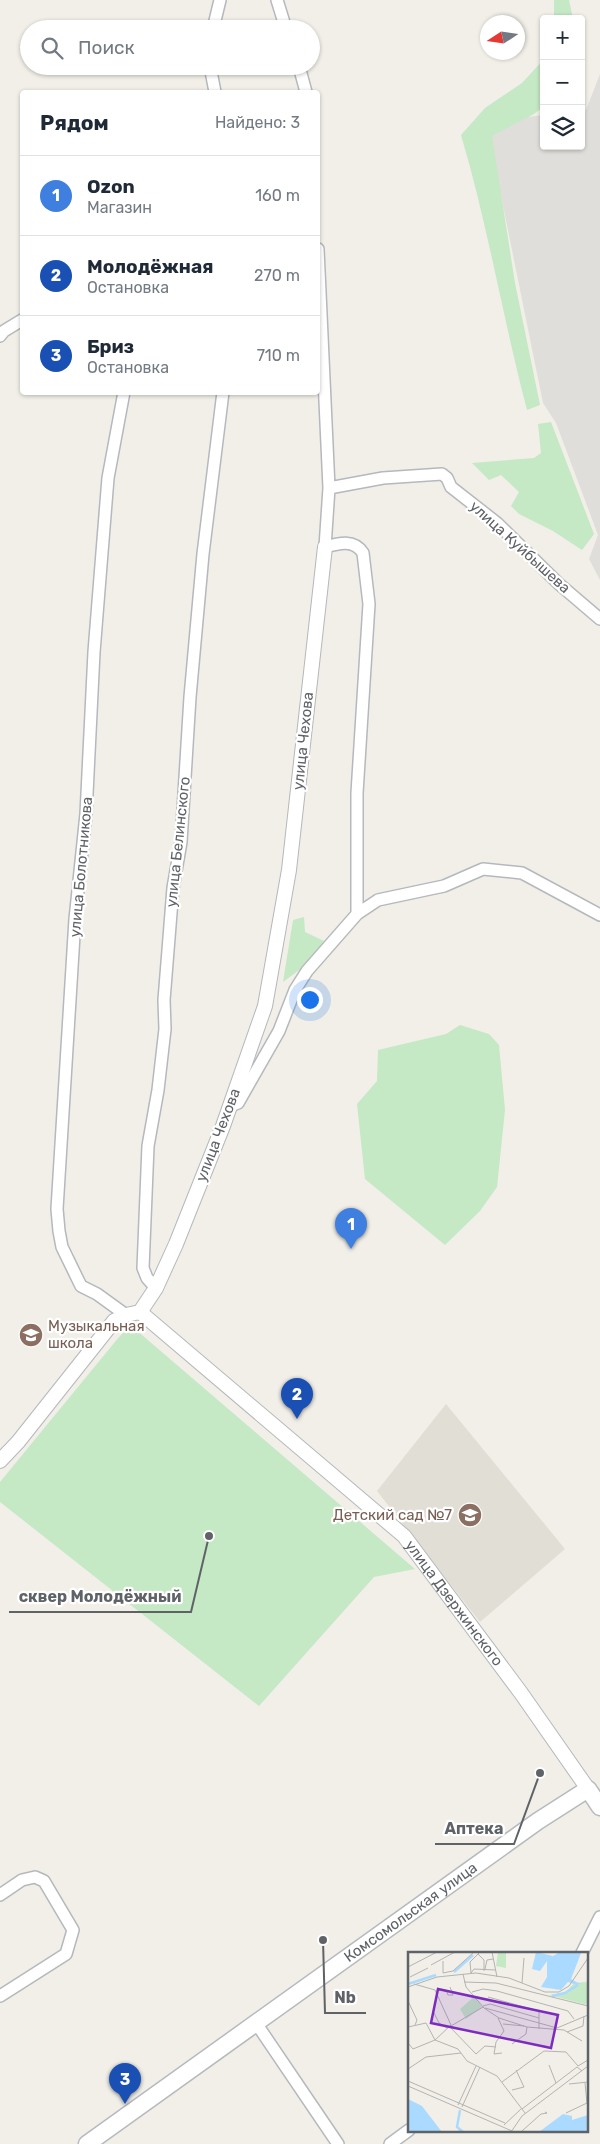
<!DOCTYPE html>
<html lang="ru">
<meta charset="utf-8">
<style>
body{margin:0;font-family:Rubik,sans-serif;background:#f6f6f7;color:#1f2937}
.controls{position:absolute;right:15px;top:15px;display:grid;overflow:hidden;border-radius:5px;box-shadow:0 1px 4px #0004}
.controls button{width:45px;height:45px;display:grid;place-items:center;padding:0;border:0;border-bottom:1px solid #e0e1e3;background:#fff;color:#1f2937;font:25px sans-serif}
.compass{position:absolute;left:480px;top:15px;width:45px;height:45px;border-radius:50%;background:#fff;box-shadow:0 1px 4px #0004;rotate:258deg}
.you{position:absolute;left:309px;top:999px;width:18px;height:18px;margin:-12px;border:4px solid #fff;border-radius:50%;background:#1a73e8;box-shadow:0 0 0 8px #1a73e833}
.badge{display:grid;place-items:center;width:32px;height:32px;border-radius:50%;background:#1a73e8;color:#fff;font-size:16px;font-weight:700}
.pin{position:absolute;translate:-50% -41px;filter:drop-shadow(0 1px 2px #0008)}
.pin::after{content:'';position:absolute;top:26px;width:18px;height:15px;background:inherit;clip-path:polygon(0 0,100% 0,50% 100%)}
.list{margin:0;padding:0;list-style:none}
h2{display:flex;justify-content:space-between;align-items:center;height:65px;margin:0;padding:0 20px;font-size:21px}
h2 small{font-size:16px;font-weight:400;color:#747a83}
.list li{display:grid;grid-template-columns:32px 1fr auto;gap:15px;align-items:center;box-sizing:border-box;height:80px;padding:0 20px;border-top:1px solid #e0e1e3}
.list b{display:block;font-size:19px;white-space:nowrap}
.list p{margin:0;font-size:16px;white-space:nowrap;color:#747a83}
.list em{font-size:16px;font-style:normal;color:#747a83}
.icon{flex:none;width:28px;height:28px;fill:none;stroke:currentColor;stroke-width:2;stroke-linecap:round;stroke-linejoin:round}
.map{position:relative;flex:none;width:600px;height:2144px;overflow:hidden}
.search{position:absolute;background:#fff;box-shadow:0 1px 4px #0004;left:20px;top:20px;width:300px;height:55px;display:flex;align-items:center;gap:12px;box-sizing:border-box;padding:0 18px;border-radius:28px;color:#747a83;font-size:19px}
.panel{position:absolute;background:#fff;box-shadow:0 1px 4px #0004;left:20px;top:90px;width:300px;height:305px;border-radius:5px}
.map>svg:first-child{display:block}
</style>
<div class="map">
<svg width="600" height="2144" viewBox="0 0 600 2144">
<rect width="100%" height="100%" fill="#f1efe8"/>
<!-- industrial -->
<path fill="#e0deda" d="M 600,74 L 600,580 L 589,559 L 598,535 L 556,423 L 543,403 L 486,122 L 544,115 L 544,146 L 581,146 L 581,110 L 586,110 Z"/>
<!-- education -->
<path fill="#e1ded6" d="M 446,1404 L 565,1549 L 480,1622 L 377,1491 Z"/>
<!-- green -->
<path fill="#c5e8c5" d="M 554,0 L 569,0 L 573,19 L 554,19 Z
M 544,59 L 544,106 L 534,114 L 492,136 L 515,283 L 540,405 L 527,410 C 503,319 488,226 461,135 L 485,108 L 522,83 Z
M 551,422 L 594,534 L 582,550 L 553,531 L 519,514 L 511,506 L 519,492 L 501,475 L 489,480 L 472,463 L 534,458 L 541,453 L 538,424 Z
M 304,917 L 305,932 L 324,941 L 306,965 L 283,982 L 293,920 Z
M 460,1025 L 489,1034 L 499,1045 L 505,1110 L 497,1187 L 480,1211 L 445,1245 L 365,1179 L 357,1104 L 377,1081 L 378,1050 L 446,1034 Z
M 135,1329 L 415,1569 L 374,1577 L 259,1706 L 0,1502 L 0,1482 L 119,1337 L 125,1331 Z"/>
<g fill="none" stroke-linecap="round" stroke-linejoin="round">
<!-- minor casing -->
<g stroke="#b5b8bc" stroke-width="14">
<path id="minor" d="M 277,0 L 286,29
M 213,29 L 220,0
M 210,66 L 215,92
M 299,66 L 306,92
M 318,249 L 329,488 L 325,547 C 339,543 354,539 363,553 L 369,604 L 357,793 L 357,914
M 0,336 L 4,331 L 22,320
M 124,392 L 108,478 L 94,652 L 86,814 L 75,919 L 57,1209 L 59,1231 L 62,1247 L 81,1286 L 97,1294 L 126,1315
M 329,488 L 383,478 L 442,474 L 447,478 L 451,487 L 497,523 L 559,584 L 600,619
M 230,1106 L 238,1103 L 279,1031 L 295,990 L 307,971 L 357,914 L 378,900 L 444,886 L 483,869 L 522,873 L 600,915
M 156,1288 L 147,1278 L 143,1268 L 148,1146 L 158,1090 L 165,1029 L 164,1000 L 173,888 L 181,842 L 190,697 L 203,554 L 223,392
M 0,1895 L 22,1880 L 35,1877 L 44,1881 L 73,1930 L 66,1954 L 0,1996
M 582,1953 L 600,1917
M 256,2023 L 338,2144
M 390,2144 L 409,2130"/>
</g>
<!-- tertiary casing -->
<g stroke="#b5b8bc" stroke-width="16">
<g id="tertiary">
<path d="M 140,1312 L 156,1288 L 176,1244 L 223,1126 L 265,1006 L 289,870 L 325,547"/>
<path id="s1" d="M 140,1312 L 404,1536 L 521,1693 L 588,1789"/>
<path d="M 0,1461 L 18,1442 L 114,1321 L 126,1315 L 140,1312"/>
</g>
</g>
<!-- secondary casing -->
<g stroke="#b6babf" stroke-width="19">
<g id="secondary">
<path id="s2" d="M 87,2144 L 538,1821 L 588,1789 L 600,1807"/>
</g>
</g>
<!-- minor -->
<use href="#minor" stroke="#fff" stroke-width="11"/>
<!-- tertiary -->
<use href="#tertiary" stroke="#fff" stroke-width="14"/>
<!-- secondary -->
<use href="#secondary" stroke="#fff" stroke-width="16"/>
</g>
<!-- icons -->
<defs>
<g id="school-disc" transform="scale(1.25)"><circle r="9.5" fill="#8d6e63" stroke="#fff"/><path d="M0-5L7-2L0 1L-7-2ZM-4 1L0 2.5L4 1V4Q0 6-4 4Z" fill="#fff"/></g>
</defs>
<g fill-rule="evenodd">
<use href="#school-disc" x="31" y="1335"/>
<use href="#school-disc" x="470" y="1515"/>
</g>
<g text-anchor="middle" stroke-width="4.5" stroke-linejoin="round" paint-order="stroke">
<!-- street labels -->
<g font-size="15" fill="#5f6368" stroke="#fff">
<text transform="translate(520 547) rotate(42)" y="5">улица Куйбышева</text>
<text transform="translate(303 741) rotate(-84)" y="5">улица Чехова</text>
<text transform="translate(178 842) rotate(-84)" y="5">улица Белинского</text>
<text transform="translate(81 867) rotate(-85)" y="5">улица Болотникова</text>
<text transform="translate(218 1135) rotate(-69)" y="5">улица Чехова</text>
<text dy="5" stroke="none"><textPath href="#s1" startOffset="430">улица Дзержинского</textPath></text>
<text dy="5" stroke="none"><textPath href="#s2" startOffset="398">Комсомольская улица</textPath></text>
</g>
<!-- education labels -->
<g font-size="15" fill="#785e54" stroke="#fff" text-anchor="start">
<text x="48" y="1331">Музыкальная<tspan x="48" dy="17">школа</tspan></text>
<text x="452" y="1520" text-anchor="end">Детский сад №7</text>
</g>
</g>
<!-- overview -->
<g transform="translate(408 1952)">
<rect width="180" height="180" fill="#f1efe8"/>
<path d="M 90,0 L 98,0 L 98,16 L 88,14 ZM 179,30 L 180,53 L 141,43 L 158,40 L 166,31 ZM 67,44 L 74,55 L 58,67 L 52,57 Z" fill="#c5e8c5"/>
<path d="M 128,0 L 145,4 L 152,0 L 173,1 L 163,27 L 172,32 L 180,28 L 169,33 L 160,30 L 153,38 L 133,35 L 139,25 L 139,9 L 132,19 L 124,17 ZM 0,147 L 14,154 L 34,180 L 0,180 ZM 155,162 L 164,164 L 164,168 L 180,163 L 180,180 L 131,180 Z" fill="#aadaff"/>
<path fill="none" stroke="#aadaff" stroke-width="2.5" d="M 46,20 L 65,3M 0,32 L 28,23M 144,44 L 157,41 L 170,33M 52,158 L 49,175 L 55,180"/>
<path fill="none" stroke="#b3b3b1" stroke-width="1" d="M 84,0 L 89,25M 70,2 L 76,8 L 76,19M 35,9 L 35,21 L 45,19 L 66,0M 23,13 L 47,0M 0,15 L 29,0M 77,17 L 79,8 L 85,7M 63,21 L 66,17 L 88,18M 63,21 L 62,10 L 72,0M 55,22 L 58,35 L 76,56 L 91,66 L 119,75 L 156,78 L 174,89M 2,25 L 20,16M 56,30 L 88,31 L 180,54M 114,31 L 116,6M 6,32 L 27,38 L 43,73 L 27,88 L 50,97 L 59,109 L 89,124 L 117,161M 0,35 L 29,25 L 68,21 L 101,26 L 137,40 L 151,40 L 161,34 L 180,6M 38,38 L 40,43 L 45,43 L 42,35M 64,40 L 75,37 L 89,39 L 160,59 L 166,67M 80,45 L 131,59 L 131,77M 0,49 L 9,68 L 7,73M 75,54 L 82,52 L 131,66M 77,56 L 149,76M 25,59 L 31,71 L 39,76M 90,66 L 96,79 L 88,90 L 86,102 L 94,101M 95,72 L 116,74M 43,74 L 75,55M 0,75 L 18,71 L 27,88 L 5,97 L 0,91M 42,75 L 68,102 L 77,94 L 88,95M 149,76 L 180,63M 159,80 L 175,74 L 176,64M 104,92 L 118,82 L 119,75M 141,113 L 148,131M 0,117 L 18,105 L 53,101M 0,129 L 97,171M 94,130 L 136,99 L 158,100 L 170,114 L 180,108M 161,132 L 180,130M 0,134 L 104,179M 104,138 L 116,135 L 108,118M 50,153 L 68,114M 54,155 L 72,115M 114,157 L 169,115 L 174,119M 158,161 L 179,151 L 177,131M 96,173 L 113,157M 114,179 L 133,162 L 139,161 L 137,160M 103,180 L 114,164 L 180,114"/>
<path fill="#7b2cbf" fill-opacity="0.15" stroke="#7b2cbf" stroke-width="2.5" d="M 30,37 L 150,63 L 143,96 L 23,71 Z"/>
<rect width="180" height="180" fill="none" stroke="#5f6368" stroke-width="2.5"/>
</g>
<!-- callouts -->
<path fill="none" stroke="#5f6368" stroke-width="2" d="M209 1536L191 1612H9M540 1773L514 1844H435M323 1940L325 2013H366"/>
<g fill="#5f6368" stroke="#fff" stroke-width="2">
<circle cx="209" cy="1536" r="5"/>
<circle cx="540" cy="1773" r="5"/>
<circle cx="323" cy="1940" r="5"/>
</g>
<g font-size="16" text-anchor="middle" font-weight="bold" fill="#5f6368" stroke="#fff" stroke-width="4.5" stroke-linejoin="round" paint-order="stroke">
<text x="100" y="1602">сквер Молодёжный</text>
<text x="474" y="1834">Аптека</text>
<text x="345" y="2003">Nb</text>
</g>
</svg>
<div class="controls">
<button>+</button>
<button>−</button>
<button><svg class="icon" aria-label="layers" viewBox="0 0 24 24"><path d="M12 4l9 5-9 5-9-5zM3 14l9 5 9-5"/></svg></button>
</div>
<svg class="compass" viewBox="-18 -18 36 36"><path d="M0-13l5 13h-10z" fill="#e53935"/><path d="M0 13l5-13h-10z" fill="#747a83"/></svg>
<div class="you"></div>
<div class="pin badge" style="left:351px;top:1249px;background:#3f7fe0">1</div>
<div class="pin badge" style="left:297px;top:1419px;background:#1a4fb4">2</div>
<div class="pin badge" style="left:125px;top:2104px;background:#1a4fb4">3</div>
<div class="search"><svg class="icon" aria-label="search" viewBox="0 0 24 24"><circle cx="10" cy="10" r="6"/><path d="M15 15l6 6"/></svg>Поиск</div>
<section class="panel">
<h2>Рядом<small>Найдено: 3</small></h2>
<ul class="list">
<li><span class="badge" style="background:#3f7fe0">1</span><div><b>Ozon</b><p>Магазин</p></div><em>160 m</em></li>
<li><span class="badge" style="background:#1a4fb4">2</span><div><b>Молодёжная</b><p>Остановка</p></div><em>270 m</em></li>
<li><span class="badge" style="background:#1a4fb4">3</span><div><b>Бриз</b><p>Остановка</p></div><em>710 m</em></li>
</ul>
</section>
</div>
